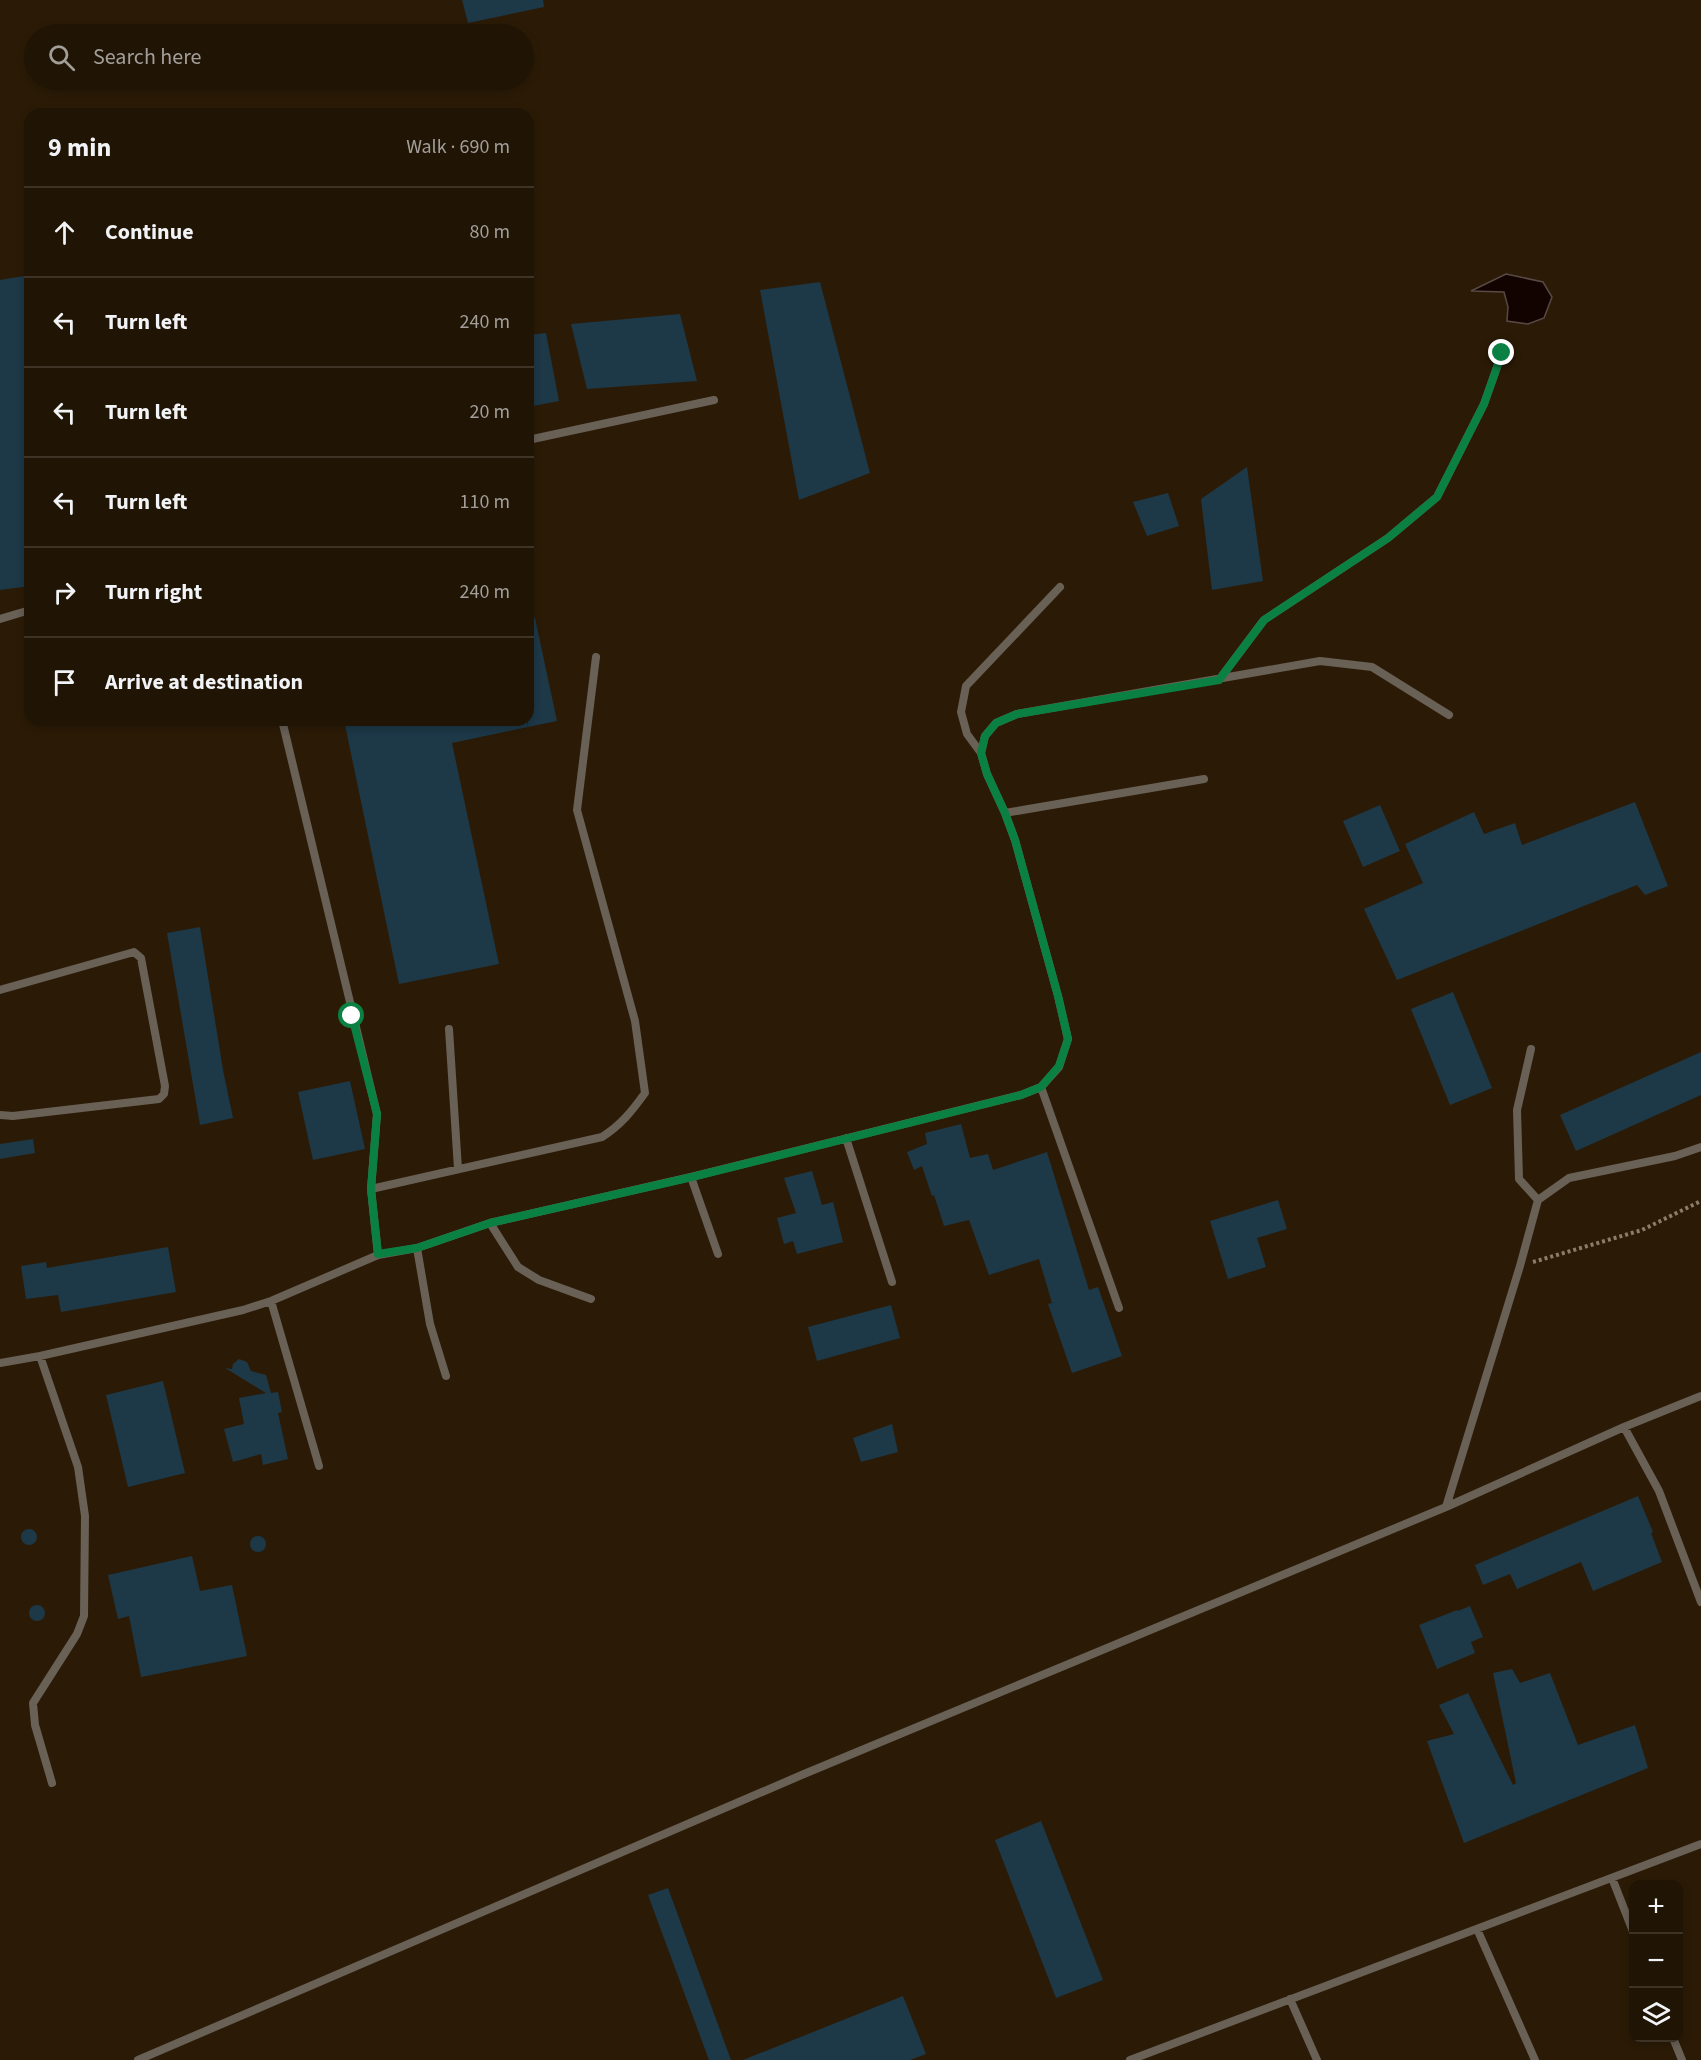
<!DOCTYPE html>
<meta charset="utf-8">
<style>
body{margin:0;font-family:"Source Sans 3",sans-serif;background:#281d0e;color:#f1f3f6}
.controls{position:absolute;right:18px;bottom:18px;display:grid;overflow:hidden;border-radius:12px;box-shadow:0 3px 9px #0003}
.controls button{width:54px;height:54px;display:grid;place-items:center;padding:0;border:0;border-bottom:2px solid #3d3326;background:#201404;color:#f1f3f6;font:30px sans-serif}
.stop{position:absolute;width:18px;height:18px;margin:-14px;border:4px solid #0b8043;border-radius:50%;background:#fff}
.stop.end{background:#0b8043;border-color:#fff;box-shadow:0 2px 6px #0008}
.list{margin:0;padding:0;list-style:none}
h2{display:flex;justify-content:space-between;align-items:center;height:78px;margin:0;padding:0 24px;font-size:26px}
h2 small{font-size:20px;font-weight:400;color:#a29e9a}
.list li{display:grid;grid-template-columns:39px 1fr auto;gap:18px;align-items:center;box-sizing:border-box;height:90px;padding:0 24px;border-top:2px solid #3d3326}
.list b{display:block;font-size:22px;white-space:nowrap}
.list em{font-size:20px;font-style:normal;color:#a29e9a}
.icon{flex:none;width:33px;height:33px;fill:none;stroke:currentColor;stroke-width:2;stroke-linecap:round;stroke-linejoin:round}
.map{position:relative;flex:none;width:1701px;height:2060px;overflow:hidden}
.search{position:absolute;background:#201404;box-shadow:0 3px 9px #0003;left:24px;top:24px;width:510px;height:66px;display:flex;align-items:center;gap:15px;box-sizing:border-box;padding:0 21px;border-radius:33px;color:#a29e9a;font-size:22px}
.panel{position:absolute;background:#201404;box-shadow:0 3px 9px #0003;left:24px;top:108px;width:510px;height:618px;border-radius:18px}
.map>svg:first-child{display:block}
</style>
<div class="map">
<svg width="1701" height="2060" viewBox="0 0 1701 2060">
<rect width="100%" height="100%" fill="#2b1b06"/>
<!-- water -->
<path fill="#120200" stroke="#584944" stroke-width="1.5" d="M 1506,274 L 1543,282 L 1552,297 L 1544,318 L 1528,324 L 1507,321 L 1508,307 L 1504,292 L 1471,291 Z"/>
<!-- building -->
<path fill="#1d3847" d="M 462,0 L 543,0 L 544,7 L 468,23 Z
M 30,275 L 30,586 L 0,590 L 0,280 Z
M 820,282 L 870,473 L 799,500 L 760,290 Z
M 680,314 L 697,381 L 587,389 L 571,324 Z
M 546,333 L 559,401 L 528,407 L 528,335 Z
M 1247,467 L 1263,581 L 1212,590 L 1201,499 Z
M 1168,493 L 1179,526 L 1147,536 L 1133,502 Z
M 535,618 L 557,721 L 528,727 L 528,619 Z
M 344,720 L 527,720 L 528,727 L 452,743 L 499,964 L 399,984 Z
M 1635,802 L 1668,886 L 1645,895 L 1637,885 L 1397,980 L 1364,909 L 1423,883 L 1405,844 L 1474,812 L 1484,834 L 1515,823 L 1522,845 Z
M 1380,805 L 1400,851 L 1363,867 L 1343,821 Z
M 200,927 L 223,1070 L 233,1118 L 200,1125 L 167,933 Z
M 1453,992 L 1492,1088 L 1450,1105 L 1411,1009 Z
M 1701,1052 L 1701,1095 L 1576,1151 L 1560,1115 Z
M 350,1081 L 365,1149 L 313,1160 L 298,1092 Z
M 961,1124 L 970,1158 L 988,1154 L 993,1170 L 1047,1152 L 1089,1290 L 1098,1287 L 1122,1356 L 1072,1373 L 1048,1304 L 1052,1303 L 1039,1259 L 989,1275 L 969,1220 L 944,1226 L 934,1195 L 932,1196 L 922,1166 L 914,1170 L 907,1152 L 927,1144 L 925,1133 Z
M 33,1139 L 35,1153 L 0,1159 L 0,1144 Z
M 812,1171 L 822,1205 L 833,1202 L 843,1242 L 797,1254 L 793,1241 L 784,1244 L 777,1218 L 796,1213 L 784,1178 Z
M 1278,1200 L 1287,1229 L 1257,1238 L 1266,1267 L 1228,1279 L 1210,1221 Z
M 168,1247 L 176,1292 L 61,1312 L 58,1295 L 26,1299 L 21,1266 L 46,1262 L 47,1268 Z
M 891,1305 L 900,1338 L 817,1361 L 808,1327 Z
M 239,1359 L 247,1362 L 251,1371 L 266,1375 L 271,1393 L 278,1392 L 282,1412 L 278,1413 L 288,1459 L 263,1465 L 261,1454 L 233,1462 L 224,1429 L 244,1424 L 239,1398 L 266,1393 L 225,1368 L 232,1369 L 233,1364 Z
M 163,1381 L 185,1473 L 128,1487 L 106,1395 Z
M 892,1424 L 898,1452 L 861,1462 L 853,1438 Z
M 1638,1496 L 1653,1532 L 1651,1533 L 1662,1562 L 1593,1591 L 1581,1562 L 1517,1589 L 1510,1574 L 1483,1585 L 1475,1565 Z
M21 1537a8 8 0 1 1 16 0a8 8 0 1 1-16 0Z
M250 1544a8 8 0 1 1 16 0a8 8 0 1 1-16 0Z
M 192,1556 L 200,1591 L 232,1585 L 247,1656 L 141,1677 L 129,1616 L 118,1619 L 108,1575 Z
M29 1613a8 8 0 1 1 16 0a8 8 0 1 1-16 0Z
M 1470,1606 L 1483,1637 L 1471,1642 L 1475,1653 L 1437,1669 L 1419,1625 L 1457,1610 L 1458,1611 Z
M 1512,1669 L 1520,1683 L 1550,1673 L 1578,1745 L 1635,1725 L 1648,1768 L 1464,1843 L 1427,1741 L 1454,1734 L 1439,1705 L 1468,1693 L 1513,1785 L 1516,1783 L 1493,1673 Z
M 1041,1821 L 1103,1980 L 1056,1998 L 995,1840 Z
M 668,1888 L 731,2060 L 709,2060 L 648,1895 Z
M 903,1996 L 926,2054 L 910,2060 L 743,2060 Z"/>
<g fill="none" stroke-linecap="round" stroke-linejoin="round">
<!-- path -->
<path stroke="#8b7d6b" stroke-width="4" stroke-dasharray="3 3" stroke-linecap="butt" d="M 1533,1262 L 1642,1230 L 1701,1201"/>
<!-- lane -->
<path stroke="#696056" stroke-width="8" d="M 528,440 L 714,400
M 0,619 L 30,610
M 1219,680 L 1264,620 L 1388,538 L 1437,497 L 1484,404 L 1502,353
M 282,720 L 377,1114 L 371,1189 L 378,1255
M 981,753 L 967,734 L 961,712 L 966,686 L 1060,587
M 1005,813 L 1204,779
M 0,990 L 134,952 L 141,958 L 165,1086 L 164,1094 L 159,1099 L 13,1116 L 0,1115
M 449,1029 L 458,1169
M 1531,1049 L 1517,1110 L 1519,1179 L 1538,1200
M 1041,1087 L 1119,1308
M 846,1138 L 892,1282
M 691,1177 L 718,1254
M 371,1189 L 602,1137 C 621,1125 632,1111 645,1093 L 635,1021 L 577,810 L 596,657
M 490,1223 L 518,1267 L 539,1280 L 591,1299
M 417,1248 L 430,1324 L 446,1376
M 271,1301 L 319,1466
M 40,1356 L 78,1467 L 85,1516 L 84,1616 L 77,1634 L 33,1703 L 35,1725 L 52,1783
M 0,1363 L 40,1356 L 243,1310 L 271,1301 L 378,1255 L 417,1248 L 490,1223 L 691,1177 L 1021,1095 L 1041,1087 L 1059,1067 L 1068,1039 L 1058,996 L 1015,840 L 1005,813 L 987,774 L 981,753 L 985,736 L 996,723 L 1017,714 L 1320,661 L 1372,667 L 1449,715
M 1624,1427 L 1659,1491 L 1701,1602
M 1446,1507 L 1520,1266 L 1538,1200 L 1569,1178 L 1675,1156 L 1701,1147
M 1612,1878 L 1634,1934
M 1477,1929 L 1535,2060
M 1290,1999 L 1317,2060
M 1673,2038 L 1682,2060
M 138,2060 L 804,1774 L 1446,1507 L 1624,1427 L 1701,1396
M 1130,2060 L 1701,1844"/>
</g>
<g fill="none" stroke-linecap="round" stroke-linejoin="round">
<!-- route -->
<path stroke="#0b8043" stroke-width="8" d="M 352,1016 L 377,1114 L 371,1189 L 378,1254 L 417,1248 L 490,1223 L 692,1177 L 1021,1095 L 1041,1087 L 1059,1066 L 1068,1039 L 1058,996 L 1015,840 L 1005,813 L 987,774 L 981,753 L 985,736 L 996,723 L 1017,714 L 1219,680 L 1264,620 L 1388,538 L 1437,497 L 1484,404 L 1502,353"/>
</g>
</svg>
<div class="controls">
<button>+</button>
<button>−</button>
<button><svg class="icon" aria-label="layers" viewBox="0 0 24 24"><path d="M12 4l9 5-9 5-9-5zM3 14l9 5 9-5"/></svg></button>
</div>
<div class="stop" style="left:352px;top:1016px"></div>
<div class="stop end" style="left:1502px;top:353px"></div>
<div class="search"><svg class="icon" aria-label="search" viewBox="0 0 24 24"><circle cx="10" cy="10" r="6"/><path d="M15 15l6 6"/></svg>Search here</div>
<section class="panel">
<h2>9 min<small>Walk · 690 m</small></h2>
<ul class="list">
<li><svg class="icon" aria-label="ahead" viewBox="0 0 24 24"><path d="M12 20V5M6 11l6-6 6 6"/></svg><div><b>Continue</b></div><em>80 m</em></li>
<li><svg class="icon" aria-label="left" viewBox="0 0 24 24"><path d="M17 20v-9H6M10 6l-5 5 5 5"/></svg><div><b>Turn left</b></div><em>240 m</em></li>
<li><svg class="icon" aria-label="left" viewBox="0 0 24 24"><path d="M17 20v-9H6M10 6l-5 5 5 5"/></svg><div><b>Turn left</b></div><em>20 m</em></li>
<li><svg class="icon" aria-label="left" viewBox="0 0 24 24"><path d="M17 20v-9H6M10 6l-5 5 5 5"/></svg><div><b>Turn left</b></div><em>110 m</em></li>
<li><svg class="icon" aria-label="right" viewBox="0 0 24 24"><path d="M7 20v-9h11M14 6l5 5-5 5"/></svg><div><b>Turn right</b></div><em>240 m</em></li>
<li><svg class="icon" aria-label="arrive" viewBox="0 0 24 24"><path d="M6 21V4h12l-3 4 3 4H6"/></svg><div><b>Arrive at destination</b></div></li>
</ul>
</section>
</div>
